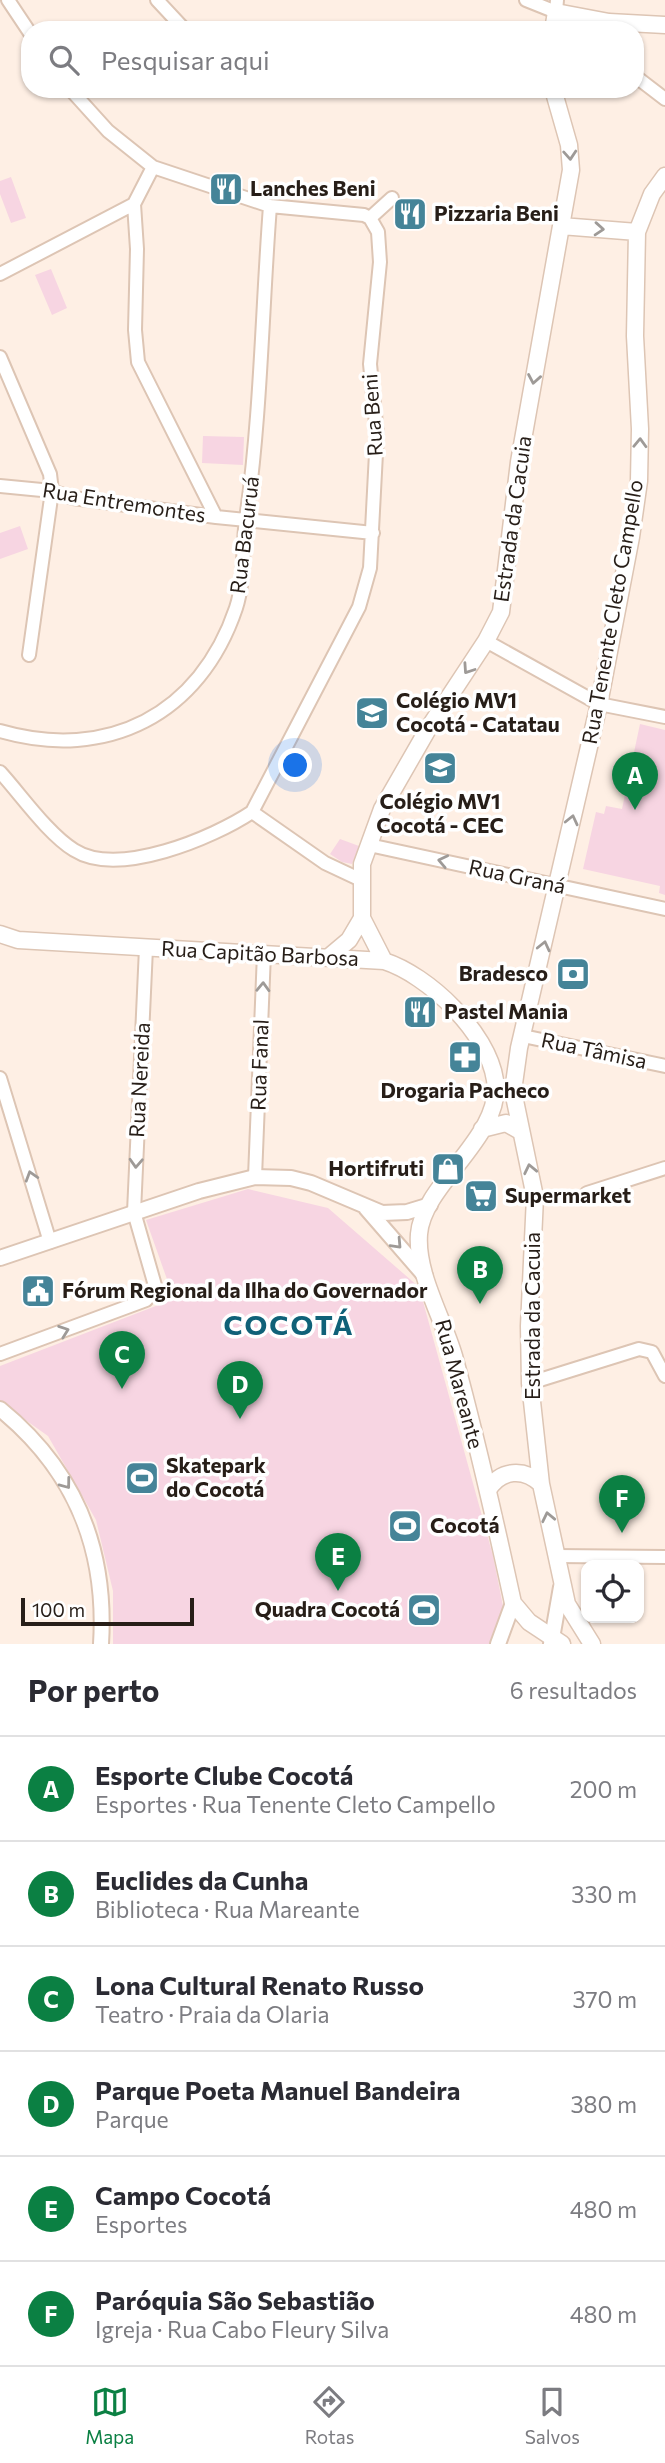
<!DOCTYPE html>
<html lang="pt">
<meta charset="utf-8">
<style>
body{margin:0;font-family:Commissioner,sans-serif;background:#f2f2f3;color:#2b2b33}
.controls{position:absolute;right:21px;bottom:21px;display:grid;overflow:hidden;border-radius:14px;box-shadow:0 2px 5px #0004}
.controls button{width:63px;height:63px;display:grid;place-items:center;padding:0;border:0;border-bottom:2px solid #e1e1e2;background:#fff;color:#2b2b33;font:35px sans-serif}
.scale{position:absolute;left:21px;bottom:18px;width:173px;box-sizing:border-box;padding-left:7px;border:4px solid #271e18;border-top:0;font-size:19px;line-height:24px;white-space:nowrap;color:#271e18;-webkit-text-stroke:5px #fff;paint-order:stroke}
.you{position:absolute;left:296px;top:766px;width:24px;height:24px;margin:-18px;border:5px solid #fff;border-radius:50%;background:#1a73e8;box-shadow:0 0 0 10px #1a73e833}
.badge{display:grid;place-items:center;width:46px;height:46px;border-radius:50%;background:#0b8043;color:#fff;font-size:23px;font-weight:700}
.pin{position:absolute;translate:-50% -58px;filter:drop-shadow(0 2px 4px #0008)}
.pin::after{content:'';position:absolute;top:37px;width:24px;height:21px;background:inherit;clip-path:polygon(0 0,100% 0,50% 100%)}
.list{margin:0;padding:0;list-style:none}
h2{display:flex;justify-content:space-between;align-items:center;height:91px;margin:0;padding:0 28px;font-size:30px}
h2 small{font-size:23px;font-weight:400;color:#7c7c81}
.list li{display:grid;grid-template-columns:46px 1fr auto;gap:21px;align-items:center;box-sizing:border-box;height:105px;padding:0 28px;border-top:2px solid #e1e1e2}
.list b{display:block;font-size:26px;white-space:nowrap}
.list p{margin:0;font-size:23px;white-space:nowrap;color:#7c7c81}
.list em{font-size:23px;font-style:normal;color:#7c7c81}
.icon{flex:none;width:38px;height:38px;fill:none;stroke:currentColor;stroke-width:2;stroke-linecap:round;stroke-linejoin:round}
.map{position:relative;flex:none;width:665px;height:1644px;overflow:hidden}
.search{position:absolute;background:#fff;box-shadow:0 2px 5px #0004;left:21px;right:21px;top:21px;height:77px;display:flex;align-items:center;gap:18px;box-sizing:border-box;padding:0 24px;border-radius:28px;color:#7c7c81;font-size:26px}
.sheet{height:721px;background:#fff}
nav{display:flex;justify-content:space-around;align-items:center;box-sizing:border-box;height:98px;border-top:2px solid #e1e1e2;background:#fff;font-size:19px;color:#7c7c81}
nav a{display:grid;justify-items:center;gap:4px}
nav .on{color:#0b8043}
.map>svg:first-child{display:block}
</style>
<div class="map">
<svg width="665" height="1644" viewBox="0 0 665 1644">
<rect width="100%" height="100%" fill="#feefe4"/>
<!-- green -->
<path fill="#f7d5e2" d="M 11,177 L 26,218 L 11,223 L 0,194 L 0,181 Z
M 51,269 L 67,308 L 52,315 L 35,275 Z
M 203,436 L 244,437 L 243,465 L 202,463 Z
M 20,526 L 28,549 L 0,559 L 0,533 Z
M 640,724 L 665,730 L 665,895 L 659,893 L 660,886 L 583,869 L 596,812 L 604,814 L 606,806 L 622,809 Z
M 340,839 L 359,846 L 352,864 L 342,862 L 330,854 Z
M 248,1189 L 328,1208 L 419,1287 L 493,1556 L 503,1606 L 489,1644 L 113,1644 L 113,1591 L 96,1520 L 48,1436 L 0,1402 L 0,1366 L 174,1299 L 146,1220 Z"/>
<g fill="none" stroke-linecap="round" stroke-linejoin="round">
<!-- minor casing -->
<g stroke="#ddc5b4" stroke-width="16">
<path id="minor" d="M 8,0 L 30,33
M 157,0 L 185,30
M 526,0 L 556,12 L 557,0
M 635,76 L 665,99
M 70,89 L 108,131 L 153,167 L 270,206 L 364,215 L 370,218 L 378,232 L 380,262 L 370,364 L 377,434 L 370,568 L 359,607 L 252,812
M 153,167 L 134,204 L 137,249 L 135,330 L 138,362 L 216,517
M 370,218 L 392,198
M 0,274 L 134,204
M 0,357 L 50,474 L 52,491 L 29,655
M 0,486 L 52,491 L 73,498 L 216,517 L 373,533
M 486,641 L 599,704 L 665,717
M 0,731 C 107,762 200,715 236,608 C 245,580 242,548 246,519 C 261,416 262,310 270,206
M 0,772 C 21,795 48,834 74,850 C 118,878 213,838 252,812
M 252,812 L 325,863 L 359,879
M 369,845 L 665,909
M 523,1036 L 665,1066
M 0,1078 L 50,1242
M 255,1177 L 264,953
M 587,1193 L 665,1168
M 0,1354 L 146,1300 L 156,1289 L 134,1212 L 146,948
M 530,1383 L 639,1349 L 652,1352 L 665,1376
M 556,1556 L 665,1557"/>
</g>
<!-- tertiary casing -->
<g stroke="#ddc5b4" stroke-width="18">
<path id="tertiary" d="M 366,1208 L 425,1276
M 0,1258 L 199,1191 L 255,1177 L 291,1178 L 311,1183 L 382,1213 L 407,1212 L 430,1205
M 0,1409 C 75,1470 107,1548 101,1644
M 498,1644 L 513,1603
M 551,1644 L 561,1587"/>
</g>
<!-- secondary casing -->
<g stroke="#ddc5b4" stroke-width="19">
<path id="secondary" d="M 553,30 L 556,12 L 609,22 L 665,25
M 561,226 L 637,232
M 0,934 L 18,940 L 384,961 C 428,975 488,1032 495,1080 C 504,1136 423,1183 419,1234 C 416,1274 443,1318 454,1356 C 476,1437 495,1520 513,1603 L 529,1622 L 562,1644
M 330,956 L 349,940 L 362,918
M 384,961 L 362,918 L 362,864 L 382,809 L 428,729 L 486,641 L 501,612 L 519,462 L 571,170 L 569,145 L 553,89
M 482,1129 L 506,1123 L 520,1131
M 488,1490 C 501,1469 524,1468 541,1484
M 592,1644 L 567,1604 L 541,1484 L 530,1383 L 529,1326 L 535,1197 L 513,1091 L 519,1048 L 599,704 L 631,537 L 639,481 L 640,429 L 635,336 L 637,232 L 652,194 L 665,176"/>
</g>
<!-- minor -->
<use href="#minor" stroke="#fff" stroke-width="12"/>
<!-- tertiary -->
<use href="#tertiary" stroke="#fff" stroke-width="14"/>
<!-- secondary -->
<use href="#secondary" stroke="#fff" stroke-width="16"/>
</g>
<!-- one-way arrows -->
<defs><path id="oneway-chevron" d="M-2-3.5L2.5 0L-2 3.5" fill="none" stroke-width="1.6" stroke-linecap="round" stroke-linejoin="round" transform="scale(1.75)"/></defs>
<g stroke="#9e9a97">
<use href="#oneway-chevron" transform="translate(570 155) rotate(86)"/>
<use href="#oneway-chevron" transform="translate(599 229) rotate(4)"/>
<use href="#oneway-chevron" transform="translate(534 379) rotate(100)"/>
<use href="#oneway-chevron" transform="translate(640 443) rotate(-88)"/>
<use href="#oneway-chevron" transform="translate(468 669) rotate(124)"/>
<use href="#oneway-chevron" transform="translate(572 820) rotate(-77)"/>
<use href="#oneway-chevron" transform="translate(443 861) rotate(-168)"/>
<use href="#oneway-chevron" transform="translate(544 946) rotate(-77)"/>
<use href="#oneway-chevron" transform="translate(263 987) rotate(-88)"/>
<use href="#oneway-chevron" transform="translate(136 1163) rotate(93)"/>
<use href="#oneway-chevron" transform="translate(530 1169) rotate(-102)"/>
<use href="#oneway-chevron" transform="translate(31 1176) rotate(-107)"/>
<use href="#oneway-chevron" transform="translate(397 1244) rotate(47)"/>
<use href="#oneway-chevron" transform="translate(64 1331) rotate(-20)"/>
<use href="#oneway-chevron" transform="translate(66 1484) rotate(53)"/>
<use href="#oneway-chevron" transform="translate(548 1517) rotate(-102)"/>
</g>
<!-- icons -->
<defs>
<g id="restaurant-square" transform="scale(1.75)"><rect x="-9" y="-9" width="18" height="18" rx="4" fill="#458498" stroke="#fff"/><path d="M-5-6h1v4h1v-4h1v4h1v-4h1v5L-1.5 .5V6h-2V.5L-5-1ZM5-6V6H3V1.5H1.5Q1.5-4 5-6Z" fill="#fff"/></g>
<g id="school-square" transform="scale(1.75)"><rect x="-9" y="-9" width="18" height="18" rx="4" fill="#458498" stroke="#fff"/><path d="M0-5L7-2L0 1L-7-2ZM-4 1L0 2.5L4 1V4Q0 6-4 4Z" fill="#fff"/></g>
<g id="bank-square" transform="scale(1.75)"><rect x="-9" y="-9" width="18" height="18" rx="4" fill="#458498" stroke="#fff"/><path d="M-6-4H6V4H-6ZM0-2.3a2.3 2.3 0 1 0 0 4.6a2.3 2.3 0 1 0 0-4.6Z" fill="#fff"/></g>
<g id="pharmacy-square" transform="scale(1.75)"><rect x="-9" y="-9" width="18" height="18" rx="4" fill="#458498" stroke="#fff"/><path d="M-2-6h4v4h4v4h-4v4h-4v-4h-4v-4h4Z" fill="#fff"/></g>
<g id="shop-square" transform="scale(1.75)"><rect x="-9" y="-9" width="18" height="18" rx="4" fill="#458498" stroke="#fff"/><path d="M-5-2.5h2.3a2.7 3.5 0 0 1 5.4 0H5L5.5 6h-11ZM-1.5-2.5h3a1.5 2.3 0 0 0-3 0Z" fill="#fff"/></g>
<g id="supermarket-square" transform="scale(1.75)"><rect x="-9" y="-9" width="18" height="18" rx="4" fill="#458498" stroke="#fff"/><path d="M-6-5.5h2.5l.6 2H6L4.5 2H-2.5L-4.4-4H-6ZM-1.5 3.2a1.3 1.3 0 1 0 .1 0ZM3 3.2a1.3 1.3 0 1 0 .1 0Z" fill="#fff"/></g>
<g id="civic-square" transform="scale(1.75)"><rect x="-9" y="-9" width="18" height="18" rx="4" fill="#458498" stroke="#fff"/><path d="M-.6-6.5H3V-4.5H.6V-3L4-1V1h2V6H-6V1h2V-1L-.6-3ZM-1.2 2.5V6h2.4V2.5Z" fill="#fff"/></g>
<g id="stadium-square" transform="scale(1.75)"><rect x="-9" y="-9" width="18" height="18" rx="4" fill="#458498" stroke="#fff"/><path d="M0-5a6.5 5 0 1 0 0 10a6.5 5 0 1 0 0-10ZM-3.5-1.8h7v3.6h-7Z" fill="#fff"/></g>
</defs>
<g fill-rule="evenodd">
<use href="#restaurant-square" x="226" y="189"/>
<use href="#restaurant-square" x="410" y="214"/>
<use href="#school-square" x="372" y="713"/>
<use href="#school-square" x="440" y="768"/>
<use href="#bank-square" x="573" y="974"/>
<use href="#restaurant-square" x="420" y="1012"/>
<use href="#pharmacy-square" x="465" y="1057"/>
<use href="#shop-square" x="448" y="1169"/>
<use href="#supermarket-square" x="481" y="1196"/>
<use href="#civic-square" x="38" y="1291"/>
<use href="#stadium-square" x="142" y="1478"/>
<use href="#stadium-square" x="405" y="1526"/>
<use href="#stadium-square" x="424" y="1610"/>
</g>
<g text-anchor="middle" stroke-width="7" stroke-linejoin="round" paint-order="stroke">
<!-- poi labels -->
<g font-size="21" font-weight="bold" fill="#271e18" stroke="#fff" text-anchor="start">
<text x="250" y="196">Lanches Beni</text>
<text x="434" y="221">Pizzaria Beni</text>
<text x="396" y="708">Colégio MV1<tspan x="396" dy="24">Cocotá - Catatau</tspan></text>
<text x="440" y="809" text-anchor="middle">Colégio MV1<tspan x="440" dy="24">Cocotá - CEC</tspan></text>
<text x="548" y="981" text-anchor="end">Bradesco</text>
<text x="444" y="1019">Pastel Mania</text>
<text x="465" y="1098" text-anchor="middle">Drogaria Pacheco</text>
<text x="424" y="1176" text-anchor="end">Hortifruti</text>
<text x="505" y="1203">Supermarket</text>
<text x="62" y="1298">Fórum Regional da Ilha do Governador</text>
<text x="166" y="1473">Skatepark<tspan x="166" dy="24">do Cocotá</tspan></text>
<text x="430" y="1533">Cocotá</text>
<text x="400" y="1617" text-anchor="end">Quadra Cocotá</text>
</g>
<!-- street labels -->
<g font-size="21" fill="#271e18" stroke="#fff">
<text transform="translate(373 415) rotate(-94)" y="7">Rua Beni</text>
<text transform="translate(124 503) rotate(9)" y="7">Rua Entremontes</text>
<text transform="translate(513 519) rotate(-82)" y="7">Estrada da Cacuia</text>
<text transform="translate(245 535) rotate(-83)" y="7">Rua Bacuruá</text>
<text transform="translate(613 612) rotate(-80)" y="7">Rua Tenente Cleto Campello</text>
<text transform="translate(517 877) rotate(12)" y="7">Rua Graná</text>
<text transform="translate(260 954) rotate(3)" y="7">Rua Capitão Barbosa</text>
<text transform="translate(594 1051) rotate(12)" y="7">Rua Tâmisa</text>
<text transform="translate(260 1065) rotate(-88)" y="7">Rua Fanal</text>
<text transform="translate(140 1080) rotate(-87)" y="7">Rua Nereida</text>
<text transform="translate(533 1316) rotate(-90)" y="7">Estrada da Cacuia</text>
<text transform="translate(459 1384) rotate(75)" y="7">Rua Mareante</text>
</g>
<!-- district labels -->
<g font-size="28" font-weight="bold" letter-spacing="2" fill="#106178" stroke="#fff">
<text x="289" y="1335">COCOTÁ</text>
</g>
</g>
</svg>
<div class="controls">
<button><svg class="icon" aria-label="locate" viewBox="0 0 24 24"><circle cx="12" cy="12" r="6"/><path d="M12 2v4M12 18v4M2 12h4M18 12h4"/></svg></button>
</div>
<div class="scale">100 m</div>
<div class="you"></div>
<div class="pin badge" style="left:635px;top:810px">A</div>
<div class="pin badge" style="left:480px;top:1304px">B</div>
<div class="pin badge" style="left:122px;top:1389px">C</div>
<div class="pin badge" style="left:240px;top:1419px">D</div>
<div class="pin badge" style="left:338px;top:1591px">E</div>
<div class="pin badge" style="left:622px;top:1533px">F</div>
<div class="search"><svg class="icon" aria-label="search" viewBox="0 0 24 24"><circle cx="10" cy="10" r="6"/><path d="M15 15l6 6"/></svg>Pesquisar aqui</div>
</div>
<section class="sheet">
<h2>Por perto<small>6 resultados</small></h2>
<ul class="list">
<li><span class="badge">A</span><div><b>Esporte Clube Cocotá</b><p>Esportes · Rua Tenente Cleto Campello</p></div><em>200 m</em></li>
<li><span class="badge">B</span><div><b>Euclides da Cunha</b><p>Biblioteca · Rua Mareante</p></div><em>330 m</em></li>
<li><span class="badge">C</span><div><b>Lona Cultural Renato Russo</b><p>Teatro · Praia da Olaria</p></div><em>370 m</em></li>
<li><span class="badge">D</span><div><b>Parque Poeta Manuel Bandeira</b><p>Parque</p></div><em>380 m</em></li>
<li><span class="badge">E</span><div><b>Campo Cocotá</b><p>Esportes</p></div><em>480 m</em></li>
<li><span class="badge">F</span><div><b>Paróquia São Sebastião</b><p>Igreja · Rua Cabo Fleury Silva</p></div><em>480 m</em></li>
</ul>
</section>
<nav>
<a class="on"><svg class="icon" aria-label="map" viewBox="0 0 24 24"><path d="M3 6l6-2 6 2 6-2v14l-6 2-6-2-6 2zM9 4v14M15 6v14"/></svg>Mapa</a>
<a><svg class="icon" aria-label="directions" viewBox="0 0 24 24"><path d="M12 3l9 9-9 9-9-9zM9 14v-3h6M13 9l2 2-2 2"/></svg>Rotas</a>
<a><svg class="icon" aria-label="saved" viewBox="0 0 24 24"><path d="M7 4h10v16l-5-4-5 4z"/></svg>Salvos</a>
</nav>
